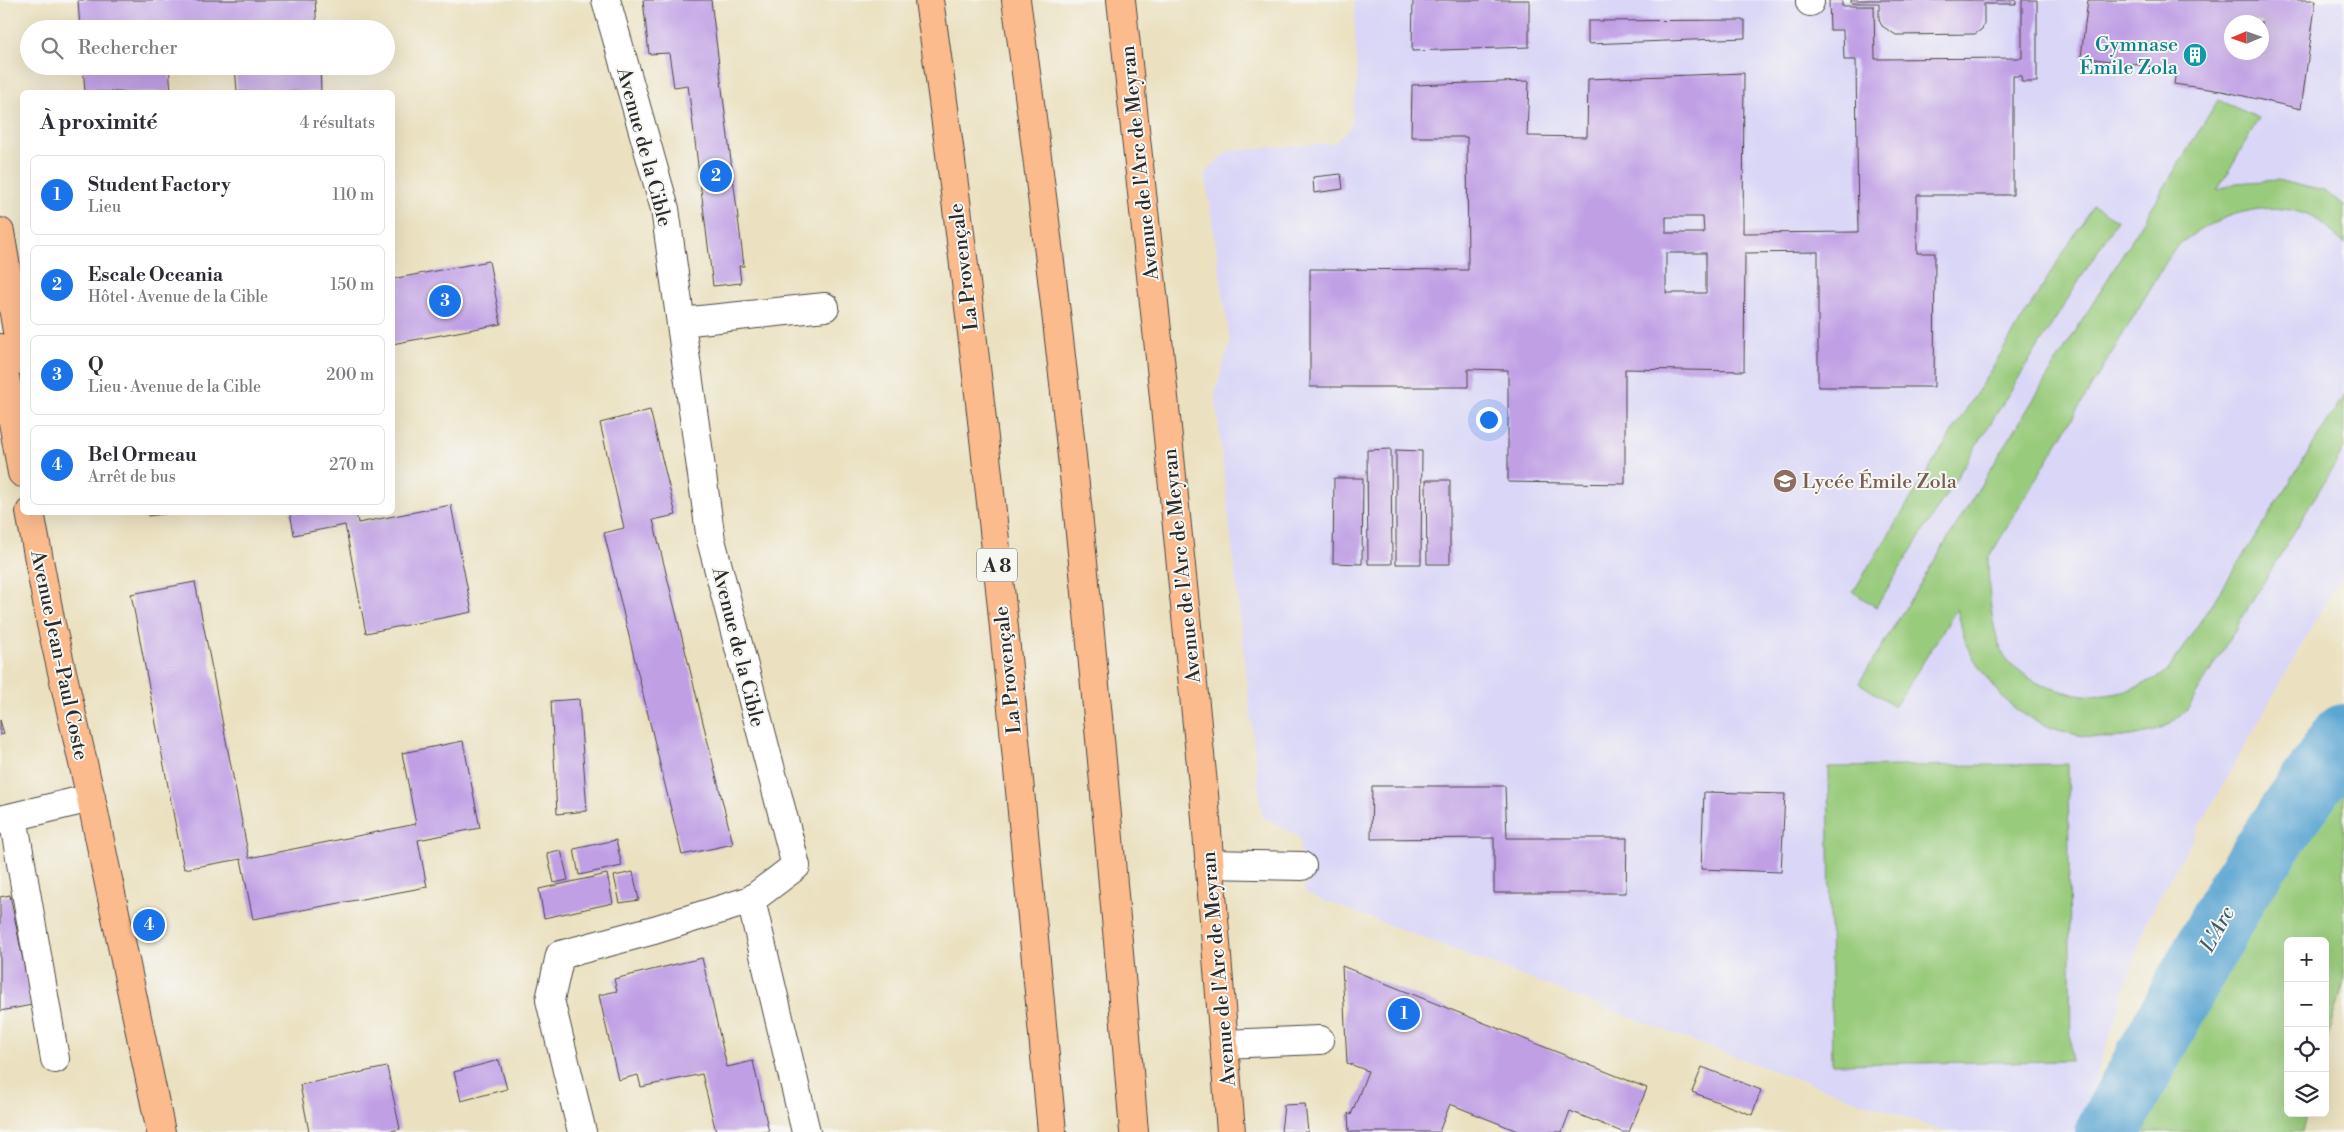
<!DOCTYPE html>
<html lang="fr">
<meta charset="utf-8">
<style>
body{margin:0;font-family:"Libre Bodoni",serif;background:#f2f2f3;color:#2b2b33}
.controls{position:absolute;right:15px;bottom:15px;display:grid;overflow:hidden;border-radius:8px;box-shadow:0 5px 20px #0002}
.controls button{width:45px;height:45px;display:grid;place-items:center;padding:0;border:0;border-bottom:1px solid #e1e1e2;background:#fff;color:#2b2b33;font:25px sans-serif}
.compass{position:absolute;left:2224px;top:15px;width:45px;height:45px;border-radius:50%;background:#fff;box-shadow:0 5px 20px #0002;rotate:268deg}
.you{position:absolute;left:1488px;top:419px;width:18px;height:18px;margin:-12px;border:4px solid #fff;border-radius:50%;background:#1a73e8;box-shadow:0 0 0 8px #1a73e833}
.badge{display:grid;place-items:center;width:32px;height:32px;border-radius:50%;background:#1a73e8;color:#fff;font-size:16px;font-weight:700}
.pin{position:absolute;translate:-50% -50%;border:2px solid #fff;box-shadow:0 1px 5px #0006}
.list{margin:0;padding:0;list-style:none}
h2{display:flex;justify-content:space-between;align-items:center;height:65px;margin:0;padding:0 20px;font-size:21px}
h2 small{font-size:16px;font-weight:400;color:#7c7c81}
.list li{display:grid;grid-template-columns:32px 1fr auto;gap:15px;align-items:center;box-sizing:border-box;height:80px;margin:0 10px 10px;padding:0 10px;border:1px solid #e1e1e2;border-radius:8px}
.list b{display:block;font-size:19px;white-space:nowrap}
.list p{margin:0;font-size:16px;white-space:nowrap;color:#7c7c81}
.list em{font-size:16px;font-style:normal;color:#7c7c81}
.icon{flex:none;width:28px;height:28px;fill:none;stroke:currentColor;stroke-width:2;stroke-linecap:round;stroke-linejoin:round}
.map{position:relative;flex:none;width:2344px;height:1132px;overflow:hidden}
.search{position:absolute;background:#fff;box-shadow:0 5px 20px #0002;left:20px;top:20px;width:375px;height:55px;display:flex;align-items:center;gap:12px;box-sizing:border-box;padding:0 18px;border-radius:28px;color:#7c7c81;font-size:19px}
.panel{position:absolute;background:#fff;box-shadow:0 5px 20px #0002;left:20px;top:90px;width:375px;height:425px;border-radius:8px}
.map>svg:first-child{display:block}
</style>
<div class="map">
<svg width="2344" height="1132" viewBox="0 0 2344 1132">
<rect width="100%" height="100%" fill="#f6f6f2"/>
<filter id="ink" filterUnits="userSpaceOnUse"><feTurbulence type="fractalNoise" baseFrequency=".02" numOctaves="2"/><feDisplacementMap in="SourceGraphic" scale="10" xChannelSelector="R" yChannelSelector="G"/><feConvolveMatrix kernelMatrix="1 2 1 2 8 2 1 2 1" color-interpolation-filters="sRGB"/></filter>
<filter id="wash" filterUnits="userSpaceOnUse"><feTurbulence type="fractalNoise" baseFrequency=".0096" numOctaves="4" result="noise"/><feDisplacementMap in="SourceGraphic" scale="20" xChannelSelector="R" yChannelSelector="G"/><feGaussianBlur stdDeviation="1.12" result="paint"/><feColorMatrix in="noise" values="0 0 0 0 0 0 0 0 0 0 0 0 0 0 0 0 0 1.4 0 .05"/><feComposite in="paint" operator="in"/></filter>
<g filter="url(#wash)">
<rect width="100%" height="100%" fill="#ebe1c0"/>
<!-- built -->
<path fill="#d9d6f7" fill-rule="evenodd" d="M 1354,0 L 2344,0 L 2344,570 L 2149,916 L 2078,1132 L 1947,1132 L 1719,1051 L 1305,893 L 1299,836 L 1262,817 L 1215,392 L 1230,343 L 1205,172 L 1229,151 L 1334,143 L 1350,128 L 1357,82 ZM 2232,22 L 2262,22 L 2262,52 L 2232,52 Z"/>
<!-- green -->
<path fill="#99cb7b" stroke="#627b53" d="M 2218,100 L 2259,118 L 2217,191 L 2236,183 L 2277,180 L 2324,191 L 2344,205 L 2344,245 C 2337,238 2330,228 2322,223 C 2276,192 2212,215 2174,249 L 1988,559 C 1989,591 1990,627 2004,656 C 2008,663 2018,669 2024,674 C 2035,683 2044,686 2058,690 C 2101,702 2129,694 2167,672 L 2251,544 L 2344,395 L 2344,449 L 2188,708 C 2170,728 2149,734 2123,737 C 2090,741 2054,732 2025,715 C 2003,703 1983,674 1970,652 C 1963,639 1961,623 1957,609 L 1895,706 L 1859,683 Z
M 2093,205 L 2117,220 L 1876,607 L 1853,592 Z
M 2344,736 L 2344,982 L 2325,1048 L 2325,941 L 2288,941 L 2288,1113 L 2307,1113 L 2302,1132 L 2107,1132 L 2238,890 Z
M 2068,764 L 2071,1061 L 1832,1064 L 1828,767 Z"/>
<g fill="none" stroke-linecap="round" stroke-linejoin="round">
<!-- river -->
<path stroke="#5aa5d2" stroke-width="64" d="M 2107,1132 L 2238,890 L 2344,736"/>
</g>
<g id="blocks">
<!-- building -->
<path fill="#c09fe5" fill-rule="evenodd" d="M 78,0 L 315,0 L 317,29 L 80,29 Z
M 643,0 L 711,0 L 744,266 L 739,266 L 741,283 L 713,286 L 688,85 L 674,87 L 669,53 L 649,54 Z
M 1413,0 L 1529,0 L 1529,47 L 1412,51 Z
M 1829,0 L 1842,0 L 1842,6 L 1874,6 L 1875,59 L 2022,58 L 2022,0 L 2037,0 L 2037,82 L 2021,82 L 2022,76 L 2013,76 L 2013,195 L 1917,195 L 1917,253 L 1935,253 L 1934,387 L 1818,387 L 1818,252 L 1745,253 L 1744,371 L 1625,369 L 1625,484 L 1508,482 L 1508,370 L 1468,369 L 1468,387 L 1310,387 L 1310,269 L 1468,270 L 1467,137 L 1411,137 L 1412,85 L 1529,81 L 1527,136 L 1587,137 L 1588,79 L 1744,73 L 1743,233 L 1858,232 L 1856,60 L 1844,60 L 1843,30 L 1830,30 ZM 1666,217 L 1703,217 L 1704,233 L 1666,233 ZM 1666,253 L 1706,253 L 1706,293 L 1666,293 Z
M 1851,0 L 2016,0 L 2016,4 L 1984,4 L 1984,24 L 1982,29 L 1975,34 L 1896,35 L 1882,26 L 1879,20 L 1879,3 L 1851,3 Z
M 2088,0 L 2316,0 L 2301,109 L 2222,91 L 2174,84 L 2176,70 L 2081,57 ZM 2232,22 L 2262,22 L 2262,52 L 2232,52 Z
M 1745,20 L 1745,38 L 1588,44 L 1588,21 Z
M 83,66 L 169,66 L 171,92 L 85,92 Z
M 235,66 L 320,66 L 321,92 L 237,92 Z
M 1341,174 L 1343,189 L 1314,193 L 1313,177 Z
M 489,261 L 501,324 L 392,344 L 392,279 Z
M 650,410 L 676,515 L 653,520 L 733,844 L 682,855 L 604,533 L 624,528 L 600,423 Z
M 1391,449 L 1392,564 L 1368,564 L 1367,450 Z
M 1396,450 L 1422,451 L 1421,564 L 1396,564 Z
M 1334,478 L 1363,478 L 1362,564 L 1333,563 Z
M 1426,480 L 1450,480 L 1450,564 L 1427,564 Z
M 451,505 L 472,612 L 366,633 L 345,525 L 294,535 L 290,512 L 356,512 L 358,523 Z
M 147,512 L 164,512 L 164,514 L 148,516 Z
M 195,582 L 249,858 L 416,824 L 402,753 L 463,741 L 480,828 L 418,840 L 427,887 L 253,919 L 241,859 L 184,869 L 131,594 Z
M 579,699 L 587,811 L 557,814 L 551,701 Z
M 0,720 L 4,734 L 0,735 Z
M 1372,786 L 1505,786 L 1507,838 L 1627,838 L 1626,893 L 1494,893 L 1494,838 L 1371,839 Z
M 1704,792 L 1785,794 L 1781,872 L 1701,869 Z
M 616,840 L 622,866 L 579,875 L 574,849 Z
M 561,850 L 568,880 L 554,883 L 547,853 Z
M 633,872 L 639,900 L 620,903 L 614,876 Z
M 607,874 L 613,903 L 544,918 L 539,889 Z
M 10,895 L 32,1005 L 0,1011 L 0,897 Z
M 702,958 L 727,1067 L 753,1061 L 769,1132 L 716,1132 L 702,1074 L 641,1087 L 638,1075 L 618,1080 L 599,995 L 617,991 L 614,979 Z
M 1342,966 L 1647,1088 L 1629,1132 L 1622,1132 L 1570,1111 L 1562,1132 L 1520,1132 L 1450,1104 L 1439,1132 L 1349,1132 L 1348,1113 L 1351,1115 L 1368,1071 L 1347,1063 Z
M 499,1060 L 507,1089 L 461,1101 L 454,1072 Z
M 387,1067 L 400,1129 L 386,1132 L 309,1132 L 300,1085 Z
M 1702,1067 L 1761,1090 L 1752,1115 L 1692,1092 Z
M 1305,1104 L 1308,1132 L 1281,1132 L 1284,1105 Z"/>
</g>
</g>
<g filter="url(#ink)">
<use href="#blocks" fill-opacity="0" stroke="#484641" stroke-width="1"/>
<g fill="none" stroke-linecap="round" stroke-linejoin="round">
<!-- minor casing -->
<g stroke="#484641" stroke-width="30">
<path id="minor" d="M 1810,0 L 1810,2
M 681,322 L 825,307
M 13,817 L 55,1059
M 0,820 L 91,798
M 1209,864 L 1302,866
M 751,900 L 806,1132
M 1224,1044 L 1320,1040
M 582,1132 L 550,1000 L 560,955 L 654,930 L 751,900 L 796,866 L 711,540 L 665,209 L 606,0"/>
</g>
<!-- major casing -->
<g stroke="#484641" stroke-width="30">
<path id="major" d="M 1121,0 L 1160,358 L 1204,794 L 1231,1132
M 0,232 L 22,360
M 0,348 L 22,473
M 30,512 L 51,624 L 91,798 L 161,1132"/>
</g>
<!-- highway casing -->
<g stroke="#484641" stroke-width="30">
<path id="highway" d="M 929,0 C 983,376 1017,754 1052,1132
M 1016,0 C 1069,375 1103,754 1134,1132"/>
</g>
<!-- minor -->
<use href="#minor" stroke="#fff" stroke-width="28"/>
<!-- major -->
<use href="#major" stroke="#fbbb8d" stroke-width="28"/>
<!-- highway -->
<use href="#highway" stroke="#fbbb8d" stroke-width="28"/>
</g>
</g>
<!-- icons -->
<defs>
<g id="building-disc" transform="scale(1.25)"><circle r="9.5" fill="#0f9aa8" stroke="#f6f6f2"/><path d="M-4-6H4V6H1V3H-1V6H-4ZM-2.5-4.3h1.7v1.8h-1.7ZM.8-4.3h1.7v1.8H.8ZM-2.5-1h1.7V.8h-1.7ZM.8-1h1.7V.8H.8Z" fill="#fff"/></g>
<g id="school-disc" transform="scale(1.25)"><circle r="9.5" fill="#8d6e63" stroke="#f6f6f2"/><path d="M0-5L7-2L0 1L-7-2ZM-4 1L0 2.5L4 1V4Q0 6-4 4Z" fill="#fff"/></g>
</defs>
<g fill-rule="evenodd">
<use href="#building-disc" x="2195" y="55"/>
<use href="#school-disc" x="1785" y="481"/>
</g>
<g text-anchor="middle" stroke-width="4" stroke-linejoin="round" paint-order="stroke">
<!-- shield labels -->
<rect fill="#f6f6f2" stroke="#686867" stroke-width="1" x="977" y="548.5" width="40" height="33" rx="4"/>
<g font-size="19" font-weight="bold" fill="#2b2b2b">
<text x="997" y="572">A 8</text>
</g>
<!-- culture labels -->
<g font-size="20" fill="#0d838f" stroke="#f6f6f2" text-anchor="end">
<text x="2178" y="51">Gymnase<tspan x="2178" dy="23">Émile Zola</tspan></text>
</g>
<!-- street labels -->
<g font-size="20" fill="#2b2b2b" stroke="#f6f6f2">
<text transform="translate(645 147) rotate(75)" y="7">Avenue de la Cible</text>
<text transform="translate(1139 163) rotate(-96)" y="7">Avenue de l'Arc de Meyran</text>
<text transform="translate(963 267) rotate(-97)" y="7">La Provençale</text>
<text transform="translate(1181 566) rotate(-96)" y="7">Avenue de l'Arc de Meyran</text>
<text transform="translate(739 647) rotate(76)" y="7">Avenue de la Cible</text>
<text transform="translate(60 655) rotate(78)" y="7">Avenue Jean-Paul Coste</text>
<text transform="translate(1007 670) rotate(-96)" y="7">La Provençale</text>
<text transform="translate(1218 969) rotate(-95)" y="7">Avenue de l'Arc de Meyran</text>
</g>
<!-- education labels -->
<g font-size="20" fill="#785e54" stroke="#f6f6f2" text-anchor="start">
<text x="1802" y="488">Lycée Émile Zola</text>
</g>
<!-- water labels -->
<g font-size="21" font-style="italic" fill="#3e5c6e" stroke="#f6f6f2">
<text transform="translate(2217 929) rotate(-61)" y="7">L'Arc</text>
</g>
</g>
</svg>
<div class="controls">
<button>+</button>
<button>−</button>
<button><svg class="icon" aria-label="locate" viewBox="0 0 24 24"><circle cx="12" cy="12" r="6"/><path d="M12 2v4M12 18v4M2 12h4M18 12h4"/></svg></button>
<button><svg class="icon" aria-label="layers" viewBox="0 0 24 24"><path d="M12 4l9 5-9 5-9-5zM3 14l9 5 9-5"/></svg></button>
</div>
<svg class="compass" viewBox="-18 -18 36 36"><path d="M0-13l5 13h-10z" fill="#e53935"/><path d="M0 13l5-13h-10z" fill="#7c7c81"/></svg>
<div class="you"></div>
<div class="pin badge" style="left:1404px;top:1014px">1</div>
<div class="pin badge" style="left:716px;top:176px">2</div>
<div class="pin badge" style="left:445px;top:301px">3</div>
<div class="pin badge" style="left:149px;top:925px">4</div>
<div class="search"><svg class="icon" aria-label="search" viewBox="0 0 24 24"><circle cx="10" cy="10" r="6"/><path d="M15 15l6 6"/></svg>Rechercher</div>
<section class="panel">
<h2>À proximité<small>4 résultats</small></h2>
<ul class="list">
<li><span class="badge">1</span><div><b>Student Factory</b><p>Lieu</p></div><em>110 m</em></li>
<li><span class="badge">2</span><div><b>Escale Oceania</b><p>Hôtel · Avenue de la Cible</p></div><em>150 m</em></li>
<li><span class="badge">3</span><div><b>Q</b><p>Lieu · Avenue de la Cible</p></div><em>200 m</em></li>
<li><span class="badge">4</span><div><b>Bel Ormeau</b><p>Arrêt de bus</p></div><em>270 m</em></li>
</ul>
</section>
</div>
